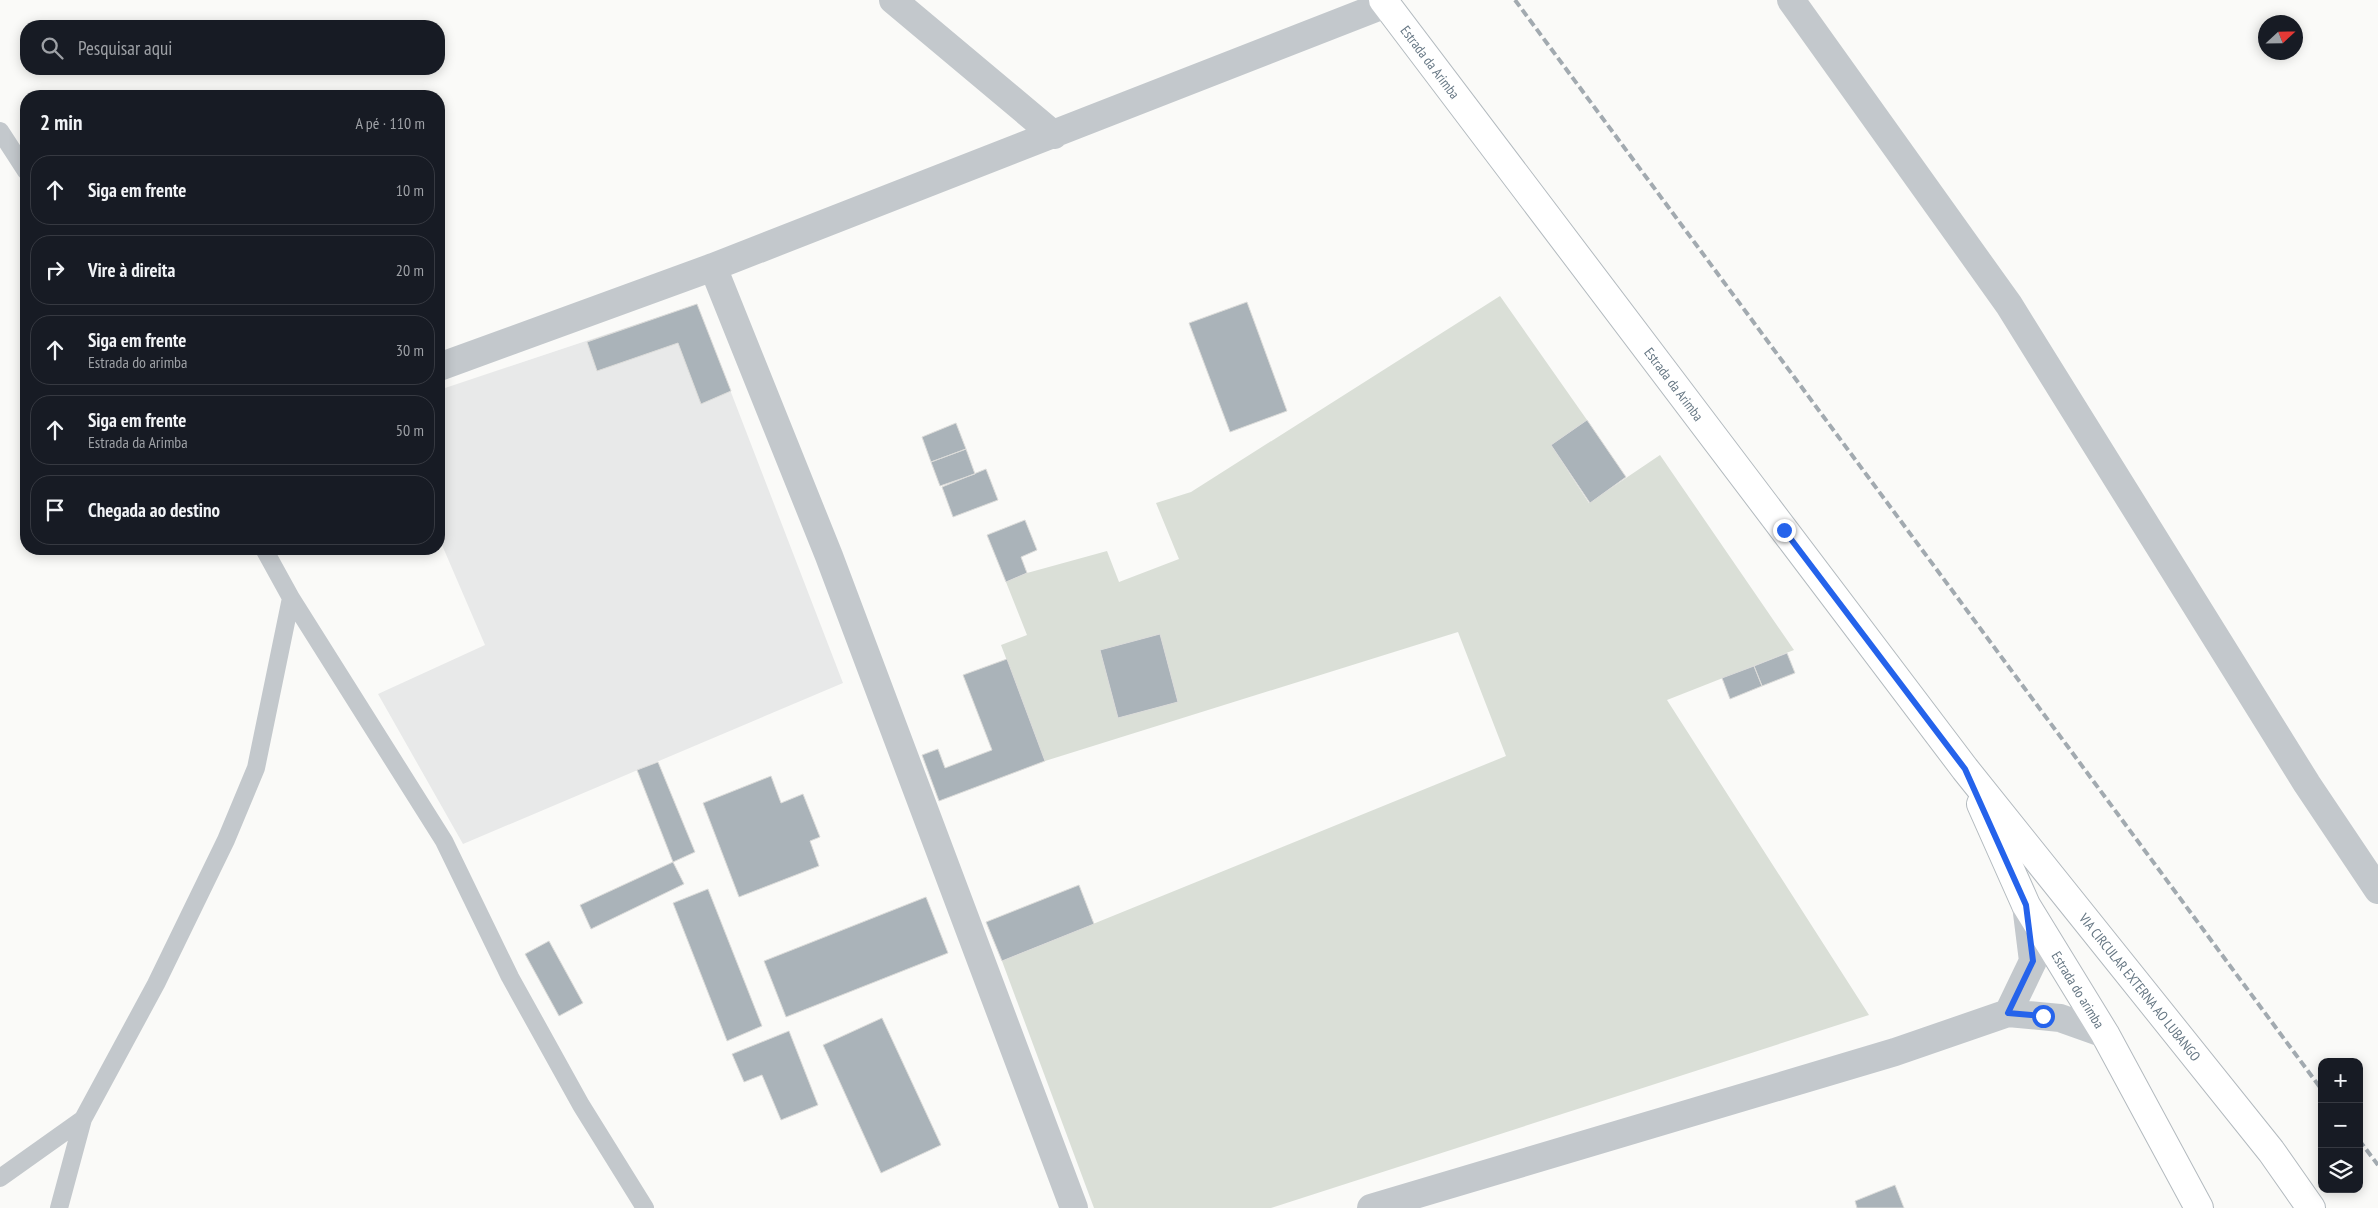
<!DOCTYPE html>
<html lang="pt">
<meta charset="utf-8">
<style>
body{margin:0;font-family:"PT Sans Narrow",sans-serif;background:#20242c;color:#f1f3f6}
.controls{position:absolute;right:15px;bottom:15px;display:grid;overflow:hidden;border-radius:10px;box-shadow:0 2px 12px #0003}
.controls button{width:45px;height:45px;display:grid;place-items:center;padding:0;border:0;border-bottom:1px solid #363941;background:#171b24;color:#f1f3f6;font:25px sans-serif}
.compass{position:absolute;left:2258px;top:15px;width:45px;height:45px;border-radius:50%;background:#171b24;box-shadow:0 2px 12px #0003;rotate:68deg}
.stop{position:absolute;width:15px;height:15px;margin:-11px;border:4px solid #2563eb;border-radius:50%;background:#fff}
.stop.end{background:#2563eb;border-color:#fff;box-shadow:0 1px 5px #0008}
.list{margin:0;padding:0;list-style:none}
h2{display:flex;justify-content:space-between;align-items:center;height:65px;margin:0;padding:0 20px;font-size:21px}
h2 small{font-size:16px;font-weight:400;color:#9ea1a6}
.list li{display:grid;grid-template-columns:32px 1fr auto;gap:15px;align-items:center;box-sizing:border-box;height:70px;margin:0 10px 10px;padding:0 10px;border:1px solid #363941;border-radius:20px}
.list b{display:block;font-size:19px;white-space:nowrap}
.list p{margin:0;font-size:16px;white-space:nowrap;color:#9ea1a6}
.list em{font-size:16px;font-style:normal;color:#9ea1a6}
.icon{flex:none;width:28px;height:28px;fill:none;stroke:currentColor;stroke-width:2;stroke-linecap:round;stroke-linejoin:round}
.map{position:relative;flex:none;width:2378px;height:1208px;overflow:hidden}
.search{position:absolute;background:#171b24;box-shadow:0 2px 12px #0003;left:20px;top:20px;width:425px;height:55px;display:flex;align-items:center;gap:12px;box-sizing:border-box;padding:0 18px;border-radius:20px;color:#9ea1a6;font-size:19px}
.panel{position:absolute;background:#171b24;box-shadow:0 2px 12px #0003;left:20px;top:90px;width:425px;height:465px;border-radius:20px}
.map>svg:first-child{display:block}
</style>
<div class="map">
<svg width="2378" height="1208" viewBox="0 0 2378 1208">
<rect width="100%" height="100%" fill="#fafaf8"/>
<!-- built -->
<path fill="#e8e9e9" d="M 697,304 L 843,683 L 463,844 L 378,694 L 485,645 L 439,538 L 439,390 Z"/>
<!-- green -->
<path fill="#dadfd7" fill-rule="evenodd" d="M 1500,296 L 1587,420 L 1551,445 L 1589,503 L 1660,455 L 1794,650 L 1667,700 L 1869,1015 L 1271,1208 L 1094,1208 L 1002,961 L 1506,756 L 1458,632 L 1045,761 L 1001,645 L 1027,635 L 1006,582 L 1027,573 L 1107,551 L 1119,582 L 1179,559 L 1156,503 L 1191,492 ZM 1160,634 L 1178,702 L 1118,718 L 1100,650 Z"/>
<!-- building -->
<path fill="#aab3b9" stroke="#dcdcda" d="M 1247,302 L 1287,411 L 1230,432 L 1189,323 Z
M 697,304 L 731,391 L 701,404 L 678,343 L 597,371 L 587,342 Z
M 1587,420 L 1626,477 L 1590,503 L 1551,445 Z
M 956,423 L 966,449 L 931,462 L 922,437 Z
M 966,449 L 975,474 L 940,486 L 931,462 Z
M 986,469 L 998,500 L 953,517 L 942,487 Z
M 1025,520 L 1037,550 L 1021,557 L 1027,573 L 1006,582 L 987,535 Z
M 1160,634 L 1178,702 L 1118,718 L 1100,650 Z
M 1787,653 L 1795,673 L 1762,686 L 1754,666 Z
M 1007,659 L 1045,761 L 939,801 L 922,755 L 938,749 L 945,768 L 992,750 L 963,675 Z
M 1754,666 L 1762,686 L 1730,699 L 1722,678 Z
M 658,762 L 695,852 L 673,862 L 637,770 Z
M 771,776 L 781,803 L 803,794 L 820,837 L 810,841 L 819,866 L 739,897 L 703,803 Z
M 673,862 L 684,884 L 591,929 L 580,905 Z
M 1079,885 L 1094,924 L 1002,961 L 986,922 Z
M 708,889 L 762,1026 L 727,1041 L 673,903 Z
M 926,897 L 948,953 L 786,1017 L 764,961 Z
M 549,941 L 583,1003 L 559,1016 L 525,954 Z
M 882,1018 L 941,1145 L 881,1173 L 823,1045 Z
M 789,1031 L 818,1105 L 781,1120 L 762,1075 L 744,1082 L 732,1054 Z
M 1895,1185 L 1904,1208 L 1857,1208 L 1855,1201 Z"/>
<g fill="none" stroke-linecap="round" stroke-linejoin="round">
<!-- secondary casing -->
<g stroke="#b3babf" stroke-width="30">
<g id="secondary">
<path id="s1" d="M 1383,0 L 1965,769 L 2271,1151 L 2311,1208"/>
<path id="s2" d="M 1981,804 L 2026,905 L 2105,1034 L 2199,1208"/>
</g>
</g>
<!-- service -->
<path stroke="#c3c8cc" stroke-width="18" d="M 0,131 L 26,171
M 264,549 L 291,598 L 444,841 L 510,977 L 581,1105 L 645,1208
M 0,1178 L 83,1119
M 59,1208 L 83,1119 L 156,984 L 226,840 L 256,768 L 291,598"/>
<!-- minor -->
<path stroke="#c3c8cc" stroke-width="28" d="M 893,0 L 1054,135
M 1791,0 L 2009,305 L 2307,784 L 2378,890
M 713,267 L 829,556 L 1074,1208
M 439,367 L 713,267 L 1386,4
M 2026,905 L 2033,961 L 2008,1013 L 2060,1018 L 2105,1034
M 1371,1208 L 1895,1052 L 2008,1013"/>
<!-- secondary -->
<use href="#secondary" stroke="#fff" stroke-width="28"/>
<!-- rail -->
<path stroke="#a2aab0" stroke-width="4" stroke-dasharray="8 4" stroke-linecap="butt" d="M 1515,0 L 2322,1090
M 2359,1140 L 2378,1165"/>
</g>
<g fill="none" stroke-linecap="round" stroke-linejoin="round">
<!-- route -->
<path stroke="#2563eb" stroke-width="6" d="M 1784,530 L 1965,769 L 2026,905 L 2033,961 L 2008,1013 L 2043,1016"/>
</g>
<g text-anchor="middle" stroke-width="5" stroke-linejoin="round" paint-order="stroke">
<!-- street labels -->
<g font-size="14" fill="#657683" stroke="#fff">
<text dy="5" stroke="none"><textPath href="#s1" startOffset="78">Estrada da Arimba</textPath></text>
<text dy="5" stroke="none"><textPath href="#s1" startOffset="482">Estrada da Arimba</textPath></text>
<text dy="5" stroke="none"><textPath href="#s1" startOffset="1244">VIA CIRCULAR EXTERNA AO LUBANGO</textPath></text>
<text dy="5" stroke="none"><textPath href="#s2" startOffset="210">Estrada do arimba</textPath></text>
</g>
</g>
</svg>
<div class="controls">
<button>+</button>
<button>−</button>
<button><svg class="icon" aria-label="layers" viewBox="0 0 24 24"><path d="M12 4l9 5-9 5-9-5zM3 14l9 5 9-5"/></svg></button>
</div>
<svg class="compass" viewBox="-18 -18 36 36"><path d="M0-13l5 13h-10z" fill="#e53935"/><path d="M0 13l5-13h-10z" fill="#9ea1a6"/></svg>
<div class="stop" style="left:2043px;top:1016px"></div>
<div class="stop end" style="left:1784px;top:530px"></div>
<div class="search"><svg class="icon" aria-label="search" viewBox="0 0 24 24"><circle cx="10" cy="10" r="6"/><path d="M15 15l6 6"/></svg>Pesquisar aqui</div>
<section class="panel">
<h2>2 min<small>A pé · 110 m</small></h2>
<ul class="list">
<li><svg class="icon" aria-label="ahead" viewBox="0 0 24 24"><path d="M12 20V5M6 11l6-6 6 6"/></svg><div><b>Siga em frente</b></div><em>10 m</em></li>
<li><svg class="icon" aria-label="right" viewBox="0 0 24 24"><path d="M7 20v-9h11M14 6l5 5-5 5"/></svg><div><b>Vire à direita</b></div><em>20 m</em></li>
<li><svg class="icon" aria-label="ahead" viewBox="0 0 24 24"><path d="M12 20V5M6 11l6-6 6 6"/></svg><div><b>Siga em frente</b><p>Estrada do arimba</p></div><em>30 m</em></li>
<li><svg class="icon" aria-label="ahead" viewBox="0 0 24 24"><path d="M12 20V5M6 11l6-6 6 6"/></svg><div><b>Siga em frente</b><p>Estrada da Arimba</p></div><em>50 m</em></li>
<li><svg class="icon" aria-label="arrive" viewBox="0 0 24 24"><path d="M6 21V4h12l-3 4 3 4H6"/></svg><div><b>Chegada ao destino</b></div></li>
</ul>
</section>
</div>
